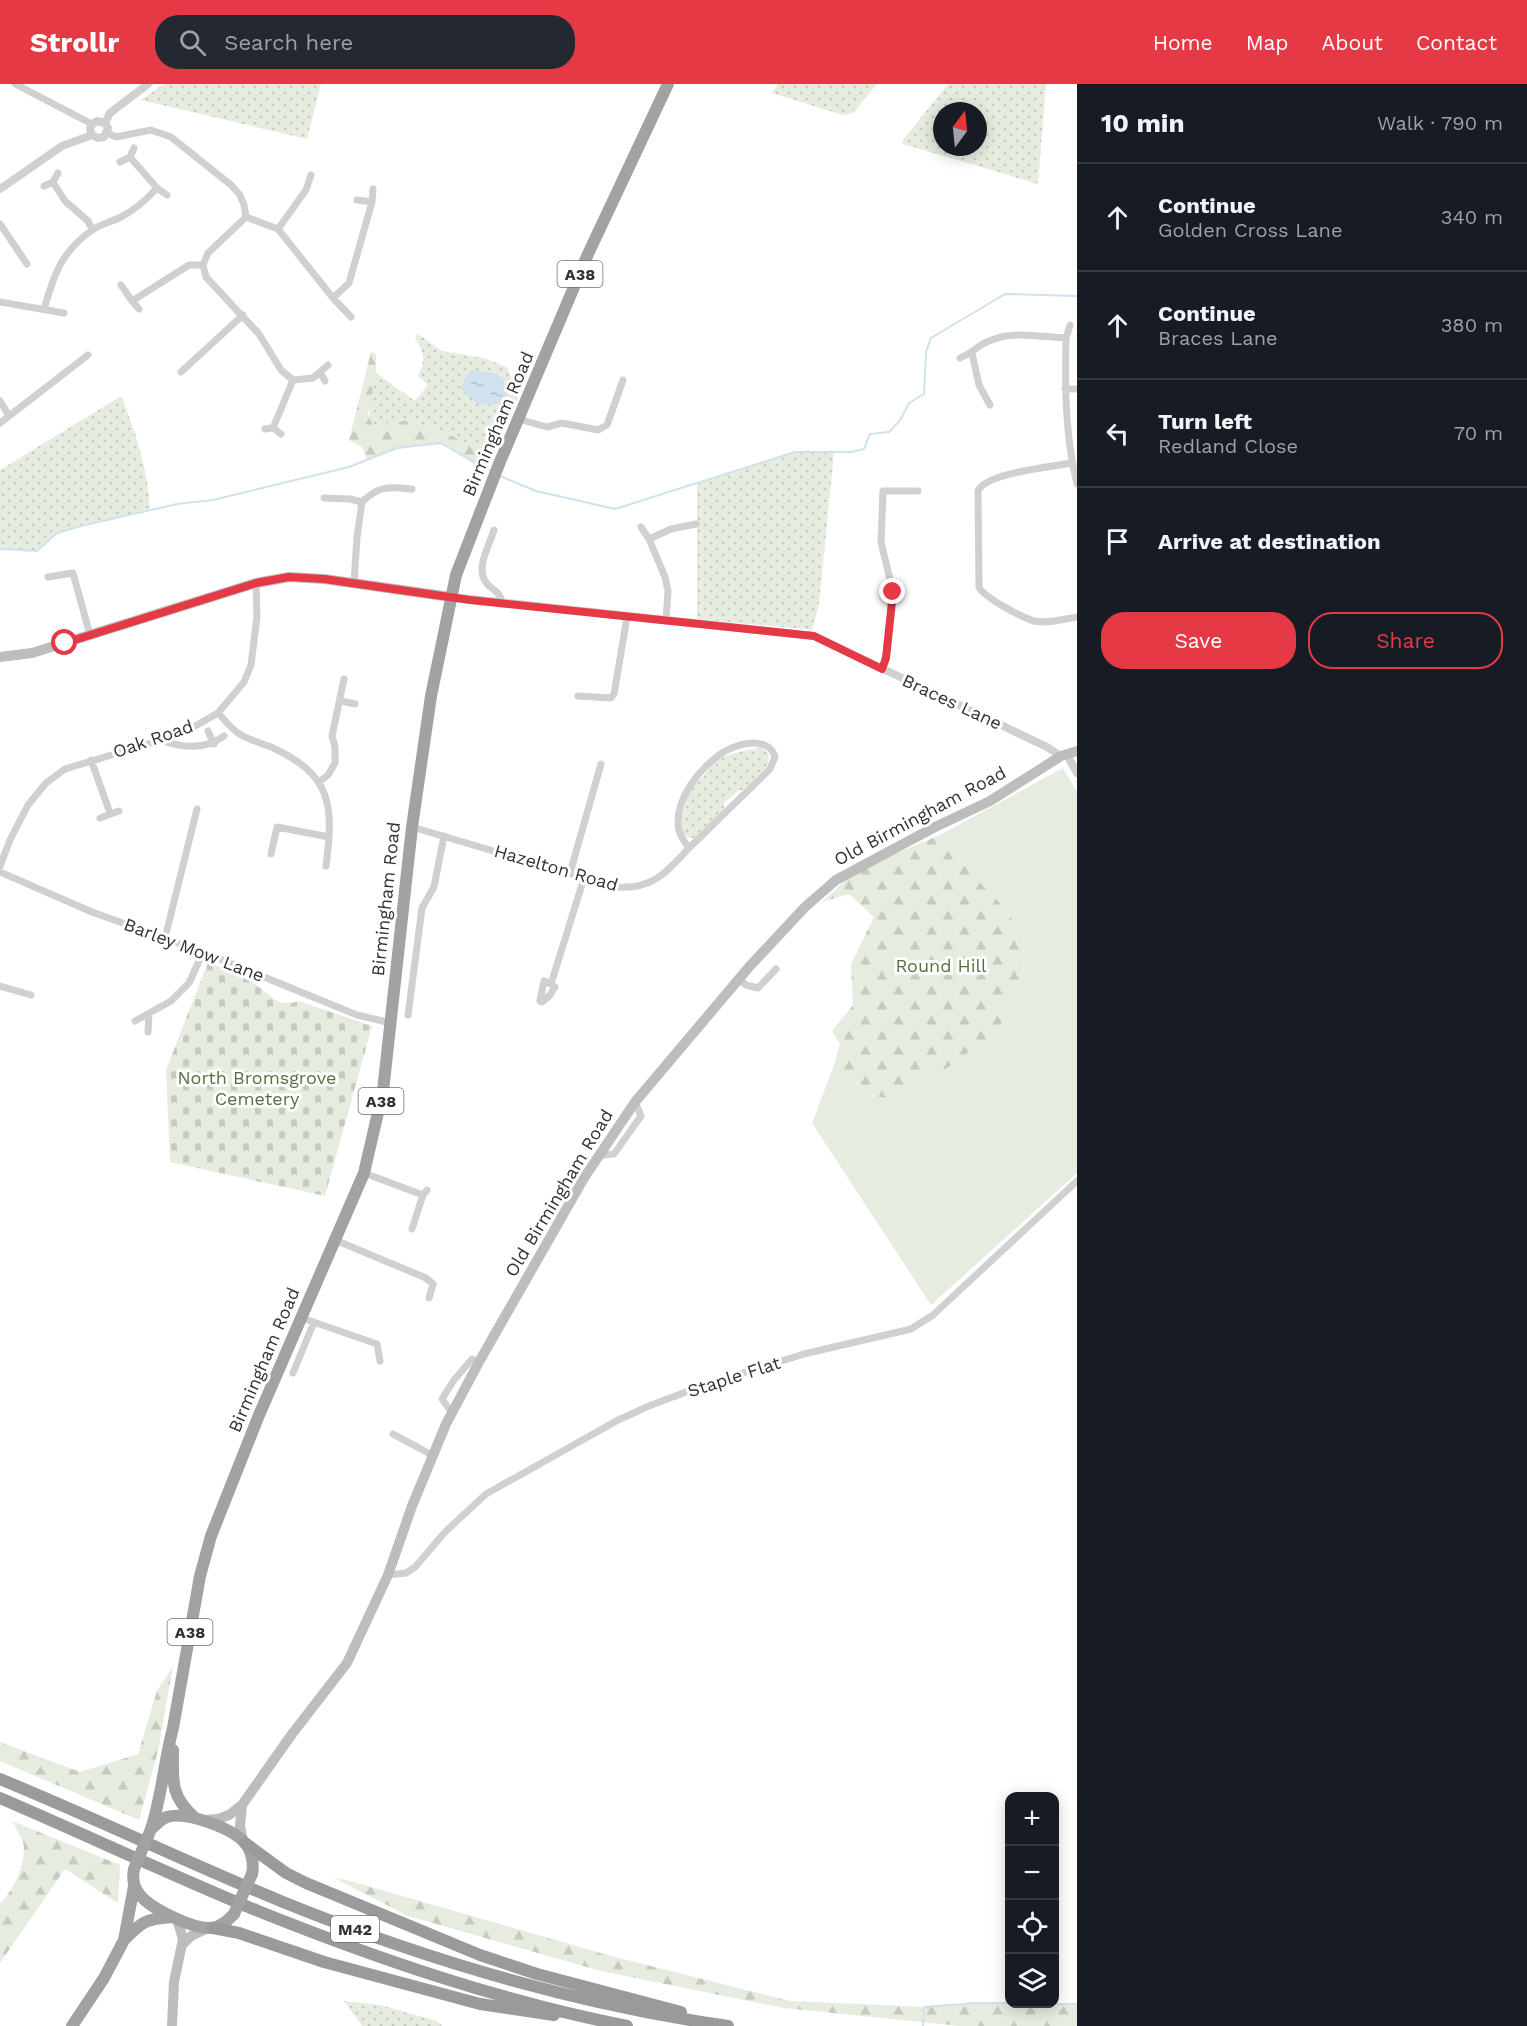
<!DOCTYPE html>
<meta charset="utf-8">
<style>
body{margin:0;font-family:"Work Sans",sans-serif;background:#242831;color:#f1f3f6}
.controls{position:absolute;right:18px;bottom:18px;display:grid;overflow:hidden;border-radius:12px;box-shadow:0 3px 15px #0003}
.controls button{width:54px;height:54px;display:grid;place-items:center;padding:0;border:0;border-bottom:2px solid #363941;background:#171b24;color:#f1f3f6;font:30px sans-serif}
.compass{position:absolute;left:933px;top:18px;width:54px;height:54px;border-radius:50%;background:#171b24;box-shadow:0 3px 15px #0003;rotate:15deg}
.stop{position:absolute;width:18px;height:18px;margin:-14px;border:4px solid #e63946;border-radius:50%;background:#fff}
.stop.end{background:#e63946;border-color:#fff;box-shadow:0 2px 6px #0008}
.list{margin:0;padding:0;list-style:none}
h2{display:flex;justify-content:space-between;align-items:center;height:78px;margin:0;padding:0 24px;font-size:26px}
h2 small{font-size:20px;font-weight:400;color:#9ea1a6}
.list li{display:grid;grid-template-columns:39px 1fr auto;gap:18px;align-items:center;box-sizing:border-box;height:108px;padding:0 24px;border-top:2px solid #363941}
.list b{display:block;font-size:22px;white-space:nowrap}
.list p{margin:0;font-size:20px;white-space:nowrap;color:#9ea1a6}
.list em{font-size:20px;font-style:normal;color:#9ea1a6}
.actions{display:flex;gap:12px;padding:18px 24px}
.actions a{flex:1;padding:14px 0;border:2px solid #e63946;border-radius:24px;text-align:center;font-size:21px;color:#e63946}
.actions .main{background:#e63946;color:#fff}
.icon{flex:none;width:33px;height:33px;fill:none;stroke:currentColor;stroke-width:2;stroke-linecap:round;stroke-linejoin:round}
.map{position:relative;flex:none;width:1077px;height:1942px;overflow:hidden}
header{display:flex;align-items:center;gap:36px;box-sizing:border-box;height:84px;padding:0 30px;background:#e63946;color:#fff}
header strong{font-size:28px}
nav{display:flex;gap:33px;margin-inline-start:auto;font-size:21px}
.search{width:420px;height:54px;background:#242831;display:flex;align-items:center;gap:15px;box-sizing:border-box;padding:0 21px;border-radius:24px;color:#9ea1a6;font-size:22px}
main{display:flex}
aside{flex:1;background:#171b24}
.map>svg:first-child{display:block}
</style>
<header>
<strong>Strollr</strong>
<div class="search"><svg class="icon" aria-label="search" viewBox="0 0 24 24"><circle cx="10" cy="10" r="6"/><path d="M15 15l6 6"/></svg>Search here</div>
<nav><a>Home</a><a>Map</a><a>About</a><a>Contact</a></nav>
</header>
<main>
<div class="map">
<svg width="1077" height="1942" viewBox="0 0 1077 1942">
<defs>
<pattern id="grass-dots" width="8" height="8" patternUnits="userSpaceOnUse" patternTransform="scale(1.5)"><rect width="8" height="8" fill="#e6ecdf"/><path d="M2 2h.1M6 6h.1" fill="none" stroke="#c6cbc0" stroke-width="1.8" stroke-linecap="round"/></pattern>
<pattern id="forest-firs" width="22" height="20" patternUnits="userSpaceOnUse" patternTransform="scale(1.5)"><rect width="22" height="20" fill="#e6ecdf"/><path d="M5 1l3.5 6h-7zM16 11l3.5 6h-7z" fill="#c6cbc0"/></pattern>
<pattern id="cemetery-stones" width="16" height="16" patternUnits="userSpaceOnUse" patternTransform="scale(1.5)"><rect width="16" height="16" fill="#e6ecdf"/><path d="M2 7V4a2 2 0 0 1 4 0v3zM10 15v-3a2 2 0 0 1 4 0v3z" fill="#c6cbc0"/></pattern>
<pattern id="water-ripples" width="26" height="14" patternUnits="userSpaceOnUse" patternTransform="scale(1.5)"><rect width="26" height="14" fill="#cfe2ee"/><path d="M2 4q2-2 4 0t4 0M15 11q2-2 4 0t4 0" fill="none" stroke="#b2c2cd"/></pattern>
</defs>
<rect width="100%" height="100%" fill="#fff"/>
<!-- grass -->
<path fill="url(#grass-dots)" fill-rule="evenodd" d="M 164,0 L 321,0 L 307,55 L 141,16 Z
M 778,0 L 877,0 L 853,29 L 843,31 L 772,9 Z
M 948,0 L 1046,0 L 1038,100 L 903,60 L 903,56 ZM 942,27 L 978,27 L 978,63 L 942,63 Z
M 418,250 L 442,267 L 483,274 L 507,283 L 516,305 L 502,337 L 477,365 L 439,346 L 409,336 L 372,342 C 366,324 371,307 376,289 L 415,317 L 428,301 L 418,292 C 426,274 425,271 415,254 Z
M 121,312 C 136,349 148,385 150,425 L 57,449 L 37,467 L 0,465 L 0,386 Z
M 795,368 L 834,369 L 819,520 L 812,546 L 697,535 L 697,399 Z
M 761,663 L 769,670 L 768,681 L 743,706 L 739,706 L 724,719 L 724,725 L 696,754 L 690,754 L 683,750 L 681,735 L 689,709 L 697,697 L 701,695 L 716,676 L 723,672 Z
M 344,1917 L 380,1921 L 437,1937 L 442,1942 L 362,1942 Z"/>
<!-- forest -->
<path fill="url(#forest-firs)" d="M 371,268 L 376,270 L 376,289 L 368,330 L 373,342 L 409,336 L 439,346 L 477,364 L 502,337 L 516,305 L 522,305 L 487,388 L 441,360 L 397,364 L 367,376 L 362,363 L 349,356 Z
M 940,751 L 968,786 L 1001,820 L 1022,848 L 1024,879 L 1017,909 L 997,948 L 942,988 L 887,1014 L 876,1013 L 833,984 L 840,960 L 832,947 L 853,921 L 851,880 L 874,833 L 849,810 L 822,818 L 846,796 L 878,777 Z
M 173,1582 L 158,1667 L 139,1736 L 0,1677 L 0,1658 L 80,1688 L 138,1670 L 157,1607 Z
M 12,1737 L 120,1781 L 118,1819 L 65,1785 L 0,1879 L 0,1820 C 14,1805 24,1784 24,1763 C 23,1755 16,1744 12,1737 Z
M 334,1794 L 350,1797 L 611,1872 L 790,1917 L 924,1923 L 974,1919 L 1077,1920 L 1077,1942 L 960,1942 L 784,1924 L 601,1887 L 408,1832 Z"/>
<!-- cemetery -->
<path fill="url(#cemetery-stones)" d="M 208,878 C 224,885 244,891 257,901 C 273,913 277,924 299,917 L 372,942 L 325,1112 L 170,1078 L 166,986 Z"/>
<!-- garden -->
<path fill="#e6ecdf" d="M 1063,684 L 1077,708 L 1077,1089 L 931,1221 L 812,1039 L 833,984 L 876,1013 L 887,1014 L 942,988 L 997,948 L 1017,909 L 1024,879 L 1022,848 L 1001,820 L 968,786 L 940,751 Z"/>
<!-- water -->
<path fill="url(#water-ripples)" d="M 471,286 L 492,289 L 503,294 L 507,311 L 496,321 L 478,320 L 461,306 L 464,296 Z"/>
<g fill="none" stroke-linecap="round" stroke-linejoin="round">
<!-- stream -->
<path stroke="#cfe2ee" stroke-width="2" d="M 500,392 L 536,407 L 615,425 L 795,368 L 852,368 L 864,365 L 870,350 L 889,348 L 901,335 L 909,319 L 924,310 L 926,268 L 931,254 L 1005,210 L 1077,212
M 0,465 L 37,467 L 57,449 L 81,442 L 177,420 L 213,416 L 349,383 L 397,364 L 441,359 L 493,388
M 1044,1920 L 1077,1920
M 923,1942 L 924,1923 L 974,1919 L 1010,1919"/>
<!-- minor -->
<path stroke="#d0d0d0" stroke-width="7" d="M 15,0 L 92,40
M 107,49 L 116,53 L 151,46 L 171,53 L 231,101 L 240,111 L 244,121 L 246,133 L 208,169 L 203,181 L 206,193 L 259,250 L 281,286 L 293,296 L 313,294 L 328,281
M 130,73 L 157,104 L 167,111
M 120,78 L 130,73 L 134,64
M 53,98 L 65,117 L 88,137 L 92,145
M 44,102 L 53,98 L 58,89
M 357,116 L 372,118
M 246,133 L 278,145 L 333,214 L 351,233
M 0,140 L 27,180
M 278,145 L 306,106 L 311,91
M 121,201 L 132,217 L 189,181 L 203,181
M 333,214 L 349,199 L 372,118 L 373,105
M 132,217 L 139,225
M 0,218 L 64,229
M 44,225 C 54,191 61,168 91,147 C 100,140 111,138 121,133 C 135,126 146,116 157,104
M 1070,241 L 1066,254 C 1065,304 1065,351 1077,400
M 972,269 L 979,301 L 990,321
M 960,274 C 971,270 978,261 989,257 C 1013,246 1041,253 1066,254
M 181,288 L 243,231
M 320,288 L 325,297
M 1065,305 L 1077,305
M 0,317 L 9,332
M 518,335 L 547,343 L 562,339 L 598,346 L 607,341 L 623,296
M 0,339 L 88,271
M 273,344 L 281,350
M 265,345 L 273,344 L 293,296
M 1071,379 C 1050,383 986,389 978,407 L 979,503 C 983,513 1023,534 1034,537 C 1047,540 1064,535 1077,533
M 324,414 L 350,415 L 362,418 C 379,401 390,403 412,405
M 641,443 L 649,455
M 494,446 C 490,460 476,483 485,497 C 492,508 498,504 503,519
M 48,493 L 73,489 L 90,551
M 354,499 L 357,453 L 362,418
M 666,537 L 668,507 L 665,493 L 649,455 L 671,445 L 696,440
M 882,585 L 886,574 L 893,508 L 881,458 L 883,407 L 918,407
M 578,612 L 611,614 L 614,610 L 627,533
M 341,617 L 355,620
M 218,629 C 225,636 232,646 241,651 C 250,656 261,659 271,663 C 332,691 334,720 326,782
M 208,647 L 214,660
M 161,656 C 181,664 206,666 224,652
M 91,676 L 110,729
M 319,698 L 328,691 L 335,679 L 335,663 L 332,652 L 344,595
M 100,734 L 119,727
M 412,743 L 616,803 C 652,806 666,789 689,764 C 684,757 678,749 678,740 C 677,713 699,686 719,671 C 733,660 768,650 775,673 L 770,685 L 689,764
M 271,770 L 277,743 L 329,753
M 0,782 L 10,756 L 28,721 L 46,699 L 65,685 L 161,656 L 190,645 L 218,629 L 244,598 L 251,581 L 257,533 L 256,499
M 0,788 L 92,828 L 203,868 L 357,931 L 391,939
M 570,789 L 601,680
M 165,854 L 197,725
M 739,895 L 746,901 L 758,904 L 776,885
M 551,900 L 544,897 L 540,917 L 542,918 L 550,911 L 555,903 L 551,900 L 584,794
M 0,902 L 31,911
M 408,931 L 422,824 L 434,803 L 444,752
M 135,937 L 171,917 L 189,899 L 203,868
M 148,948 L 149,930
M 601,1067 L 604,1071 L 614,1070 L 641,1032 L 635,1018
M 364,1089 L 423,1111
M 412,1145 L 423,1111 L 427,1106
M 335,1156 L 426,1194 L 433,1200 L 429,1214
M 302,1234 L 377,1260 L 380,1277
M 293,1289 L 314,1238
M 452,1329 L 442,1315 L 454,1296 L 472,1275 L 479,1278
M 393,1350 L 432,1371
M 388,1491 L 406,1489 L 415,1483 L 445,1448 L 486,1410 L 618,1336 L 649,1322 L 707,1300 L 804,1270 L 911,1245 L 933,1231 L 1077,1097"/>
<!-- tertiary -->
<path stroke="#d0d0d0" stroke-width="8" d="M 92,51 L 90,45 L 92,40 L 97,37 L 105,39
M 0,105 L 62,62 L 92,51 L 98,54 L 104,53 L 108,44 L 105,39 L 110,29 L 148,0
M 451,513 L 814,552 L 1047,663 L 1061,672
M 1067,671 L 1077,689"/>
<!-- secondary -->
<path stroke="#bdbdbd" stroke-width="10" d="M 0,573 L 32,569 L 256,499 L 289,493 L 324,495 L 451,513
M 242,1721 L 240,1742 L 243,1757
M 205,1736 L 218,1735 L 229,1731 L 242,1721 L 292,1650 L 347,1579 L 388,1491 L 412,1422 L 446,1340 L 479,1278 L 584,1094 L 635,1018 L 749,883 L 805,823 L 836,796 L 933,744 L 990,717 L 1061,672 L 1077,667
M 182,1861 L 191,1852 L 208,1844
M 172,1942 L 174,1898 L 183,1855 L 177,1835"/>
<!-- trunk -->
<path stroke="#a2a2a2" stroke-width="12" d="M 173,1666 C 173,1696 170,1711 193,1732
M 152,1744 C 157,1740 161,1735 167,1733 C 186,1727 232,1744 245,1759 C 252,1767 254,1780 252,1790
M 151,1745 C 162,1712 164,1677 173,1644 L 200,1492 L 211,1452 L 259,1331 L 364,1089 L 383,1007 L 412,743 L 431,612 L 456,491 L 499,380 L 588,170 L 668,0
M 134,1785 C 132,1795 133,1803 140,1811 C 151,1825 193,1845 211,1844 C 221,1843 227,1837 234,1830
M 124,1856 C 143,1837 145,1835 173,1833
M 72,1942 L 104,1894 L 124,1856 L 134,1802"/>
<!-- motorway -->
<path stroke="#9a9a9a" stroke-width="12" d="M 0,1695 C 95,1734 188,1779 283,1818 C 426,1876 576,1920 728,1942
M 0,1714 C 86,1751 171,1791 258,1827 C 378,1875 500,1917 627,1942
M 245,1759 L 286,1789 L 306,1799 L 480,1871 L 537,1890 L 681,1928
M 213,1844 L 239,1849 L 324,1878 L 480,1920 L 554,1931"/>
<!-- trunk-bridge -->
<path stroke="#a2a2a2" stroke-width="12" d="M 134,1785 L 151,1745
M 234,1830 L 252,1790"/>
</g>
<g fill="none" stroke-linecap="round" stroke-linejoin="round">
<!-- route -->
<path stroke="#e63946" stroke-width="8" d="M 65,559 L 256,499 L 289,493 L 324,495 L 470,516 L 814,552 L 882,585 L 886,574 L 893,508"/>
</g>
<g text-anchor="middle" stroke-width="6" stroke-linejoin="round" paint-order="stroke">
<!-- shield labels -->
<g fill="#fff" stroke="#707070" stroke-width="1.5">
<rect x="557.5" y="177" width="45" height="26" rx="4.5"/>
<rect x="358.5" y="1004" width="45" height="26" rx="4.5"/>
<rect x="167.5" y="1535" width="45" height="26" rx="4.5"/>
<rect x="331" y="1832" width="48" height="26" rx="4.5"/>
</g>
<g font-size="16" font-weight="bold" fill="#333">
<text x="580" y="196">A38</text>
<text x="381" y="1023">A38</text>
<text x="190" y="1554">A38</text>
<text x="355" y="1851">M42</text>
</g>
<!-- street labels -->
<g font-size="18" fill="#333" stroke="#fff">
<text transform="translate(498 340) rotate(-67)" y="6">Birmingham Road</text>
<text transform="translate(952 618) rotate(25)" y="6">Braces Lane</text>
<text transform="translate(153 655) rotate(-19)" y="6">Oak Road</text>
<text transform="translate(920 732) rotate(-28)" y="6">Old Birmingham Road</text>
<text transform="translate(556 784) rotate(16)" y="6">Hazelton Road</text>
<text transform="translate(386 815) rotate(-84)" y="6">Birmingham Road</text>
<text transform="translate(194 866) rotate(21)" y="6">Barley Mow Lane</text>
<text transform="translate(559 1109) rotate(-59)" y="6">Old Birmingham Road</text>
<text transform="translate(264 1276) rotate(-67)" y="6">Birmingham Road</text>
<text transform="translate(734 1293) rotate(-18)" y="6">Staple Flat</text>
</g>
<!-- park labels -->
<g font-size="18" fill="#56703f" stroke="#fff">
<text x="941" y="888">Round Hill</text>
<text x="257" y="1000">North Bromsgrove<tspan x="257" dy="21">Cemetery</tspan></text>
</g>
</g>
</svg>
<div class="controls">
<button>+</button>
<button>−</button>
<button><svg class="icon" aria-label="locate" viewBox="0 0 24 24"><circle cx="12" cy="12" r="6"/><path d="M12 2v4M12 18v4M2 12h4M18 12h4"/></svg></button>
<button><svg class="icon" aria-label="layers" viewBox="0 0 24 24"><path d="M12 4l9 5-9 5-9-5zM3 14l9 5 9-5"/></svg></button>
</div>
<svg class="compass" viewBox="-18 -18 36 36"><path d="M0-13l5 13h-10z" fill="#e53935"/><path d="M0 13l5-13h-10z" fill="#9ea1a6"/></svg>
<div class="stop" style="left:65px;top:559px"></div>
<div class="stop end" style="left:893px;top:508px"></div>
</div>
<aside>
<h2>10 min<small>Walk · 790 m</small></h2>
<ul class="list">
<li><svg class="icon" aria-label="ahead" viewBox="0 0 24 24"><path d="M12 20V5M6 11l6-6 6 6"/></svg><div><b>Continue</b><p>Golden Cross Lane</p></div><em>340 m</em></li>
<li><svg class="icon" aria-label="ahead" viewBox="0 0 24 24"><path d="M12 20V5M6 11l6-6 6 6"/></svg><div><b>Continue</b><p>Braces Lane</p></div><em>380 m</em></li>
<li><svg class="icon" aria-label="left" viewBox="0 0 24 24"><path d="M17 20v-9H6M10 6l-5 5 5 5"/></svg><div><b>Turn left</b><p>Redland Close</p></div><em>70 m</em></li>
<li><svg class="icon" aria-label="arrive" viewBox="0 0 24 24"><path d="M6 21V4h12l-3 4 3 4H6"/></svg><div><b>Arrive at destination</b></div></li>
</ul>
<div class="actions"><a class="main">Save</a><a>Share</a></div>
</aside>
</main>
